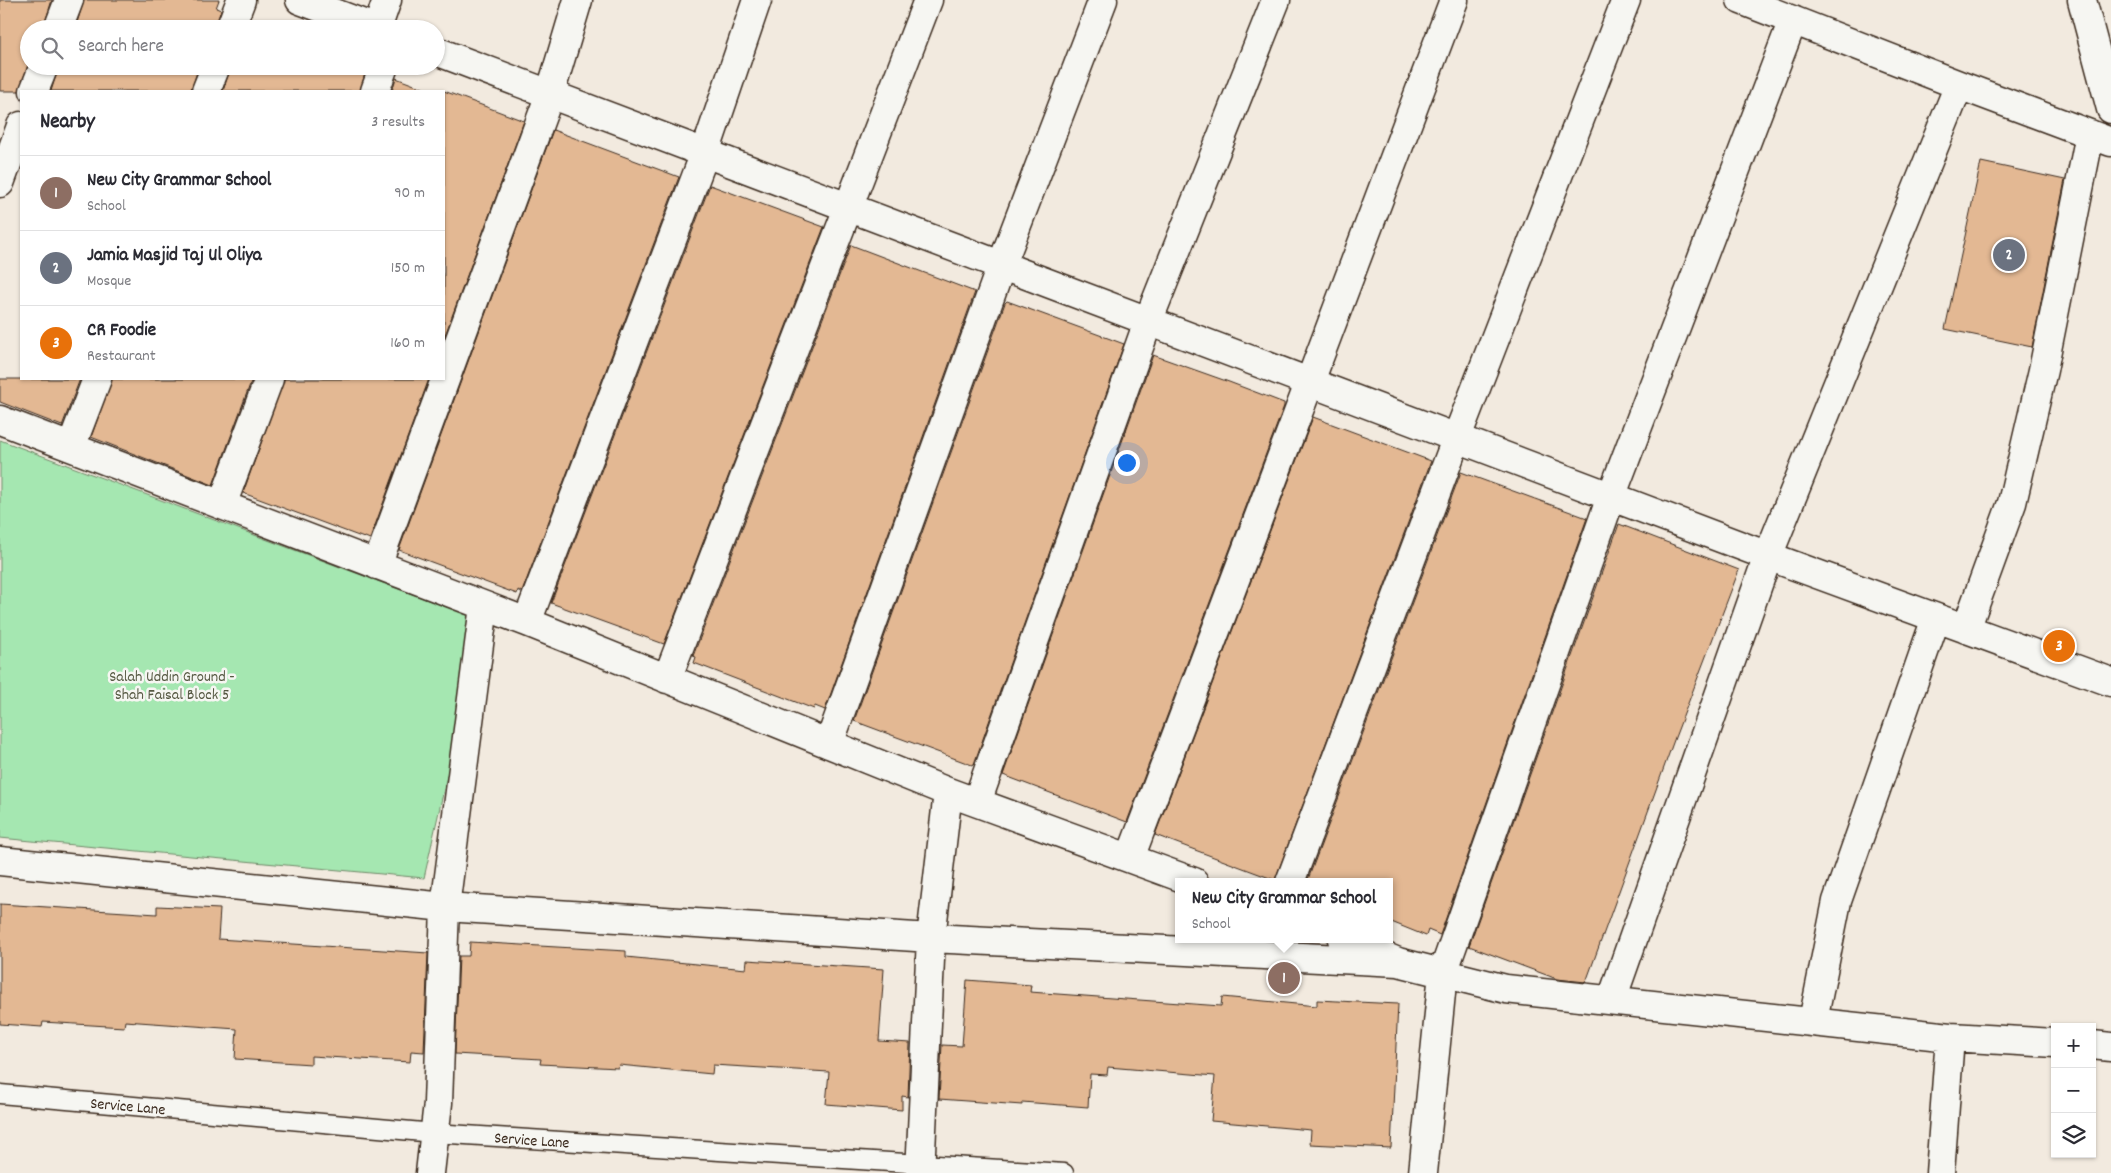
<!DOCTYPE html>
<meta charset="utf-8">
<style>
body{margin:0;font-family:Dekko,sans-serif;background:#f7f7f7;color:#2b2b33}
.controls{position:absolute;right:15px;bottom:15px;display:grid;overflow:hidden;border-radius:0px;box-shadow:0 1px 4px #0004}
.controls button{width:45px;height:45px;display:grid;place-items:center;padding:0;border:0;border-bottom:1px solid #e1e1e2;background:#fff;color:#2b2b33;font:25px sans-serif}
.you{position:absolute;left:1126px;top:462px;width:18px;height:18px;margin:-12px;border:4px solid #fff;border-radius:50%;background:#1a73e8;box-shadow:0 0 0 8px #1a73e833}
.badge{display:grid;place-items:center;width:32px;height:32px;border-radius:50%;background:#db2777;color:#fff;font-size:16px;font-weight:700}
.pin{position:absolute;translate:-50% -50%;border:2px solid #fff;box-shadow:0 1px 5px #0006}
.popup{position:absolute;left:1175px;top:878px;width:218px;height:65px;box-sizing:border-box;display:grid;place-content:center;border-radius:0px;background:#fff;filter:drop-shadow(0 1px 4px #0005);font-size:16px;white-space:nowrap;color:#7c7c81}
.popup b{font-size:19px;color:#2b2b33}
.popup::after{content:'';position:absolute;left:50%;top:100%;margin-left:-10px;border:10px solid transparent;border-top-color:#fff}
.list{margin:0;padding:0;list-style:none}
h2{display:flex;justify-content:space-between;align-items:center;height:65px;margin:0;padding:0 20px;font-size:21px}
h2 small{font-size:16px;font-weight:400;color:#7c7c81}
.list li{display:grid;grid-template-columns:32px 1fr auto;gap:15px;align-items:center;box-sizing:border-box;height:75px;padding:0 20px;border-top:1px solid #e1e1e2}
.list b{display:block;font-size:19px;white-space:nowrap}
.list p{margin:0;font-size:16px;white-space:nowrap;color:#7c7c81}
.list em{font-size:16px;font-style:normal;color:#7c7c81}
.icon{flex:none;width:28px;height:28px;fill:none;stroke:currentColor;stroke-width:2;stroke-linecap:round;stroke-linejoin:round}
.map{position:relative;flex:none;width:2111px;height:1173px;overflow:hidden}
.search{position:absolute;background:#fff;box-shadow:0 1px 4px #0004;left:20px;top:20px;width:425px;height:55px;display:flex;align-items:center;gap:12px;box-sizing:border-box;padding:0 18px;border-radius:28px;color:#7c7c81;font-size:19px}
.panel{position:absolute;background:#fff;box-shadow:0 1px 4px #0004;left:20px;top:90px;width:425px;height:290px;border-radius:0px}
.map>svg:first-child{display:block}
</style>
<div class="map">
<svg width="2111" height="1173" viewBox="0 0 2111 1173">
<rect width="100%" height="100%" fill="#f2eadf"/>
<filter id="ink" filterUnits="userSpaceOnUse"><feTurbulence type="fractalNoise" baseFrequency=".02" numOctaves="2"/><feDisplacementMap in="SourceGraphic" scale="10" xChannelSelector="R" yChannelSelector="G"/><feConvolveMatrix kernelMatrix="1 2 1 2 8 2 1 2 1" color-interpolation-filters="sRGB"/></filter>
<g filter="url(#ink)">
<!-- green -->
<path fill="#a5e7b1" stroke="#708868" d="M 0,440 L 482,620 L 424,878 L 0,838 Z"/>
<!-- building -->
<path fill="#e3b893" stroke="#3b2a1e" d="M 0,0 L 52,0 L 43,29 L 29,29 L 29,62 L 19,91 L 0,91 Z
M 84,0 L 219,0 L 216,8 L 221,10 L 215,29 L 75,29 Z
M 250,21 L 270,29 L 247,29 Z
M 59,66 L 199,66 L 191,91 L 51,91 Z
M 231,66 L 366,66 L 367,67 L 360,91 L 223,91 Z
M 396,78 L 425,89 L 424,91 L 392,91 Z
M 444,91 L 524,121 L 444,338 Z
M 553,130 L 679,177 L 522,592 L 518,590 L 517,594 L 399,550 Z
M 1981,162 L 2065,180 L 2032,347 L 1945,329 Z
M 710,185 L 824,227 L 664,644 L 551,603 Z
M 851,245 L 975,292 L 825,710 L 815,706 L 814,709 L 694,663 L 696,657 L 693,656 Z
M 1007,301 L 1124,344 L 974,764 L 972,765 L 854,721 L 1005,303 Z
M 1153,355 L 1229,382 L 1284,403 L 1284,406 L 1127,822 L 1003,775 Z
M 0,379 L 80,379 L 62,426 L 0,402 Z
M 112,379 L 252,379 L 213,485 L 91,437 Z
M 284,379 L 429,379 L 370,539 L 365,537 L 364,538 L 243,493 Z
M 1313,417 L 1431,461 L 1275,880 L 1155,835 Z
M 1461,472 L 1587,518 L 1440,935 L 1428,930 L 1426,936 L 1389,921 L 1389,882 L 1307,882 Z
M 1619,524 L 1739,570 L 1674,740 L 1586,982 L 1557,979 L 1469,946 Z
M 0,904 L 157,914 L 157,906 L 220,909 L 218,939 L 428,953 L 424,1052 L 411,1051 L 410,1062 L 311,1056 L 311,1064 L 235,1059 L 237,1029 L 125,1021 L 124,1027 L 43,1022 L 42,1027 L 0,1024 Z
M 470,942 L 626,951 L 626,957 L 746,969 L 747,960 L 884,969 L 879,1041 L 910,1043 L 908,1097 L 902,1096 L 902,1110 L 826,1104 L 829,1072 L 713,1065 L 712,1074 L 619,1065 L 618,1068 L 540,1064 L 541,1059 L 455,1054 L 459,956 L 469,956 Z
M 967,980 L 1031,985 L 1030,992 L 1221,1006 L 1222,997 L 1317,1006 L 1317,1000 L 1398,1004 L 1391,1148 L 1310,1144 L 1311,1130 L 1211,1121 L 1215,1076 L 1108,1067 L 1107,1075 L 1090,1074 L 1088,1107 L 1022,1102 L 1022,1105 L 939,1099 L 942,1045 L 962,1046 Z"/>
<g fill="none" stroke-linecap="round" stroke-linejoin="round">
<!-- service casing -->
<g stroke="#3b2a1e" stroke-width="21">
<path id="service" d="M 0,1094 L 434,1133 L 1064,1173"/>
</g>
<!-- minor casing -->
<g stroke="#3b2a1e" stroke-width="31">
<path id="minor" d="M 300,0 L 377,29
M 1741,0 L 1959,85 L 2111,142
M 2082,0 L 2111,109
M 58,29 L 69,0
M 230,29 L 241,0
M 377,29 L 387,0
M 436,51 L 1768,556 L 2111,682
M 34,91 L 44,66
M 206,91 L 216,66
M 375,91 L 384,66
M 0,183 L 21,126
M 0,420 L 527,622 L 948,792 L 1194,882
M 71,447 L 97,379
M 222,505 L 269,379
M 377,565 L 550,94 L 578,0
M 527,622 L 705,153 L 757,0
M 1966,629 L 2012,503 L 2043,370 L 2090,134
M 667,679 L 928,0
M 829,744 L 1002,264 L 1103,0
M 977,802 L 1149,319 L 1276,0
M 1130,858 L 1454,0
M 0,861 L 445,907 L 931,938 L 1398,962
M 1290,882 L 1457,437 L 1626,0
M 1342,939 L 1398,962 L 1506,989 L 1950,1037 L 2055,1043
M 1612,999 L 1768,556 L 1959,85
M 1813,1021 L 1837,901 L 1936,618
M 2092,1045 L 2111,1047
M 430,1173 L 438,1103 L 445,907 L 484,606
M 920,1173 L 931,938 L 948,792
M 1423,1173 L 1443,973 L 1611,497 L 1793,20
M 1940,1173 L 1950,1037"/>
</g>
<!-- service -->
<use href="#service" stroke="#f6f6f2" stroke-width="18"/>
<!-- minor -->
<use href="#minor" stroke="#f6f6f2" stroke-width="28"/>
</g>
</g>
<g text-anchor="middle" stroke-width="5" stroke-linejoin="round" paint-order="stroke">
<!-- park labels -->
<g font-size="16" fill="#565943" stroke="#f6f6f2">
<text x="172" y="681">Salah Uddin Ground -<tspan x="172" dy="18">Shah Faisal Block 5</tspan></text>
</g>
<!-- street labels -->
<g font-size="16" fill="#3b2a1e" stroke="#f6f6f2">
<text transform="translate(128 1105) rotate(5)" y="6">Service Lane</text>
<text transform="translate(532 1139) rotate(4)" y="6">Service Lane</text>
</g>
</g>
</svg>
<div class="controls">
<button>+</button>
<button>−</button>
<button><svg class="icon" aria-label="layers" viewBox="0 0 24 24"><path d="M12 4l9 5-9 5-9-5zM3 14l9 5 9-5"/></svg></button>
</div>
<div class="you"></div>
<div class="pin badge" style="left:1284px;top:978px;background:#8d6e63">1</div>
<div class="popup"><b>New City Grammar School</b>School</div>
<div class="pin badge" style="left:2009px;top:255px;background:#6b7280">2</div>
<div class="pin badge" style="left:2059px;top:646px;background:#e8710a">3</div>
<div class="search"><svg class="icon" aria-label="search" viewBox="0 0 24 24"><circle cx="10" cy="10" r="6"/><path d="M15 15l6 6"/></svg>Search here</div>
<section class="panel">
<h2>Nearby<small>3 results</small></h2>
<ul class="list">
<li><span class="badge" style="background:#8d6e63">1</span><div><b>New City Grammar School</b><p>School</p></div><em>90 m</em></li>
<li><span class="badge" style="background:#6b7280">2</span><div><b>Jamia Masjid Taj Ul Oliya</b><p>Mosque</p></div><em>150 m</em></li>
<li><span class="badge" style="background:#e8710a">3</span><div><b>CR Foodie</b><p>Restaurant</p></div><em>160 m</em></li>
</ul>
</section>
</div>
